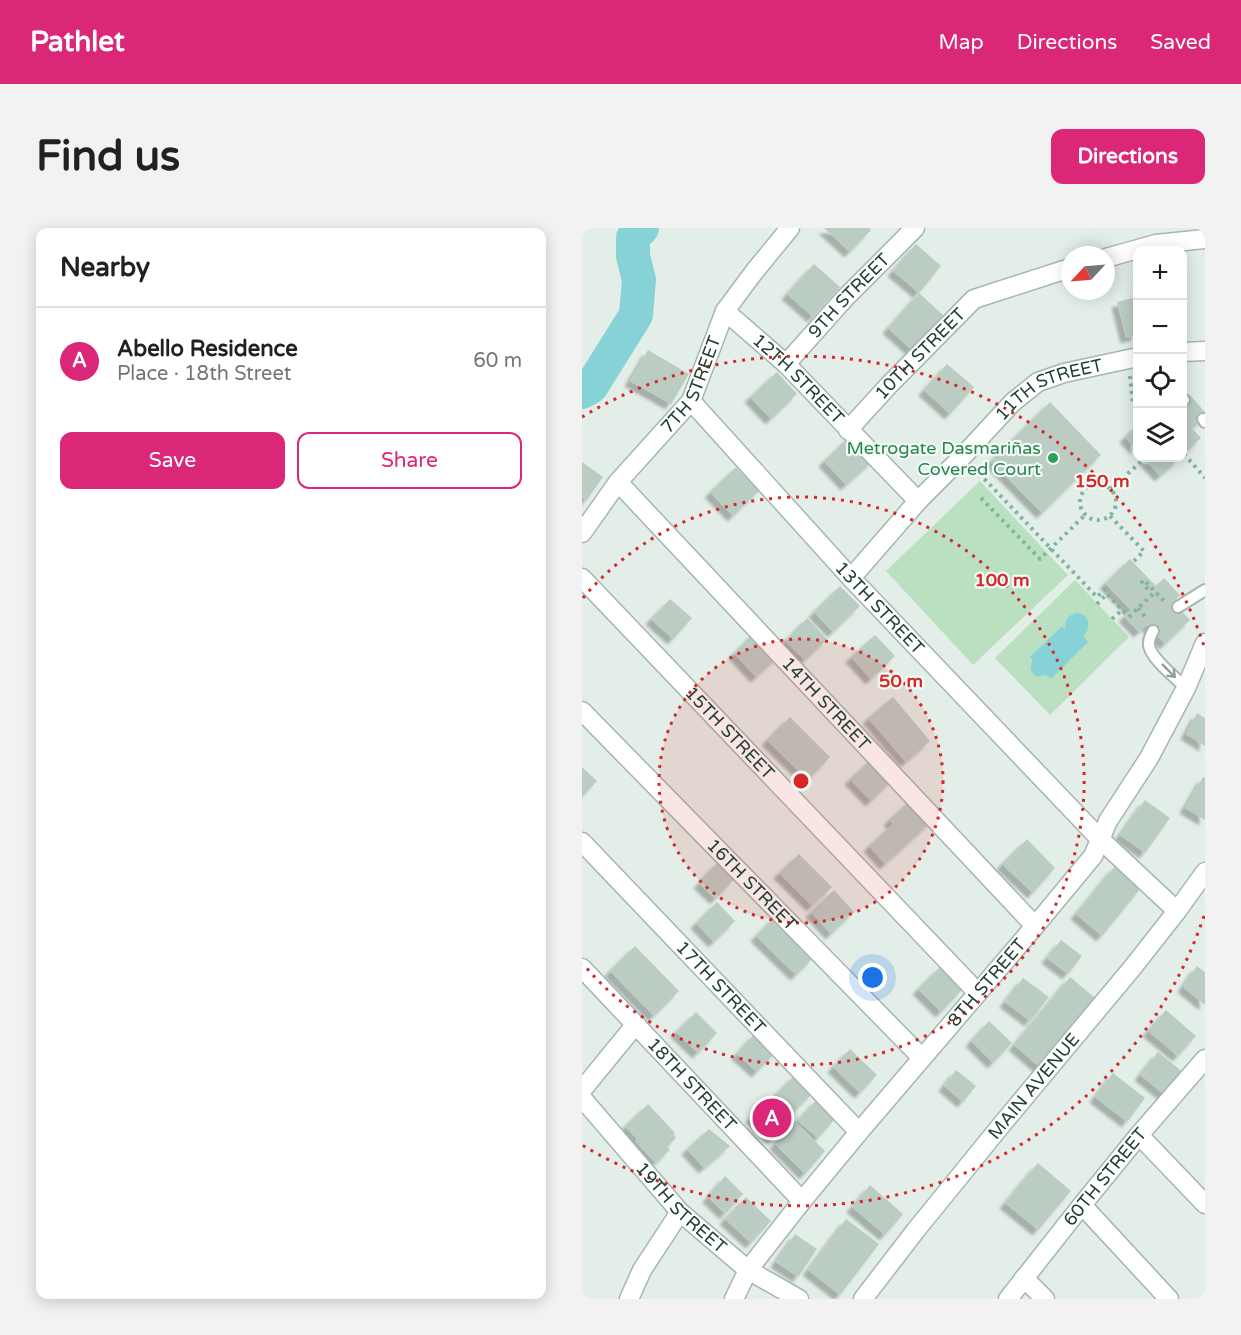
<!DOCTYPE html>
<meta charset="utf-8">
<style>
body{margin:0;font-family:"Varela Round",sans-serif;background:#f2f2f2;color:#202124}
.controls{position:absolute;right:18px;top:18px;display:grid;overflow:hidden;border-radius:12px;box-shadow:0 3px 15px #0003}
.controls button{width:54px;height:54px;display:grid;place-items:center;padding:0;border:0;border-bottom:2px solid #e0e0e0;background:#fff;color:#202124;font:30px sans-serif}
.compass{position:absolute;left:479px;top:18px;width:54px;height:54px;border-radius:50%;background:#fff;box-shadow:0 3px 15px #0003;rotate:244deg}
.you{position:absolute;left:291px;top:750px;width:21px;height:21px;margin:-15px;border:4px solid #fff;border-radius:50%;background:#1a73e8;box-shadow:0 0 0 9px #1a73e833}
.badge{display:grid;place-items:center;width:39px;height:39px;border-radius:50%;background:#db2777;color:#fff;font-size:20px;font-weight:700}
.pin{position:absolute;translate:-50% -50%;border:3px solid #fff;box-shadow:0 2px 6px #0006}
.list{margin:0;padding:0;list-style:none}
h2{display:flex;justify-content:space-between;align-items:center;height:78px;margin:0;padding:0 24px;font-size:26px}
h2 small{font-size:20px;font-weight:400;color:#757577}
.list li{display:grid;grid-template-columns:39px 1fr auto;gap:18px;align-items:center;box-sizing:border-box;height:108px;padding:0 24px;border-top:2px solid #e0e0e0}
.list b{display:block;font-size:22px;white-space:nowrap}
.list p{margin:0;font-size:20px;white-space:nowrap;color:#757577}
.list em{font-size:20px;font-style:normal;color:#757577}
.actions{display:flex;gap:12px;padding:18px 24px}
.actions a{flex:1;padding:14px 0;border:2px solid #db2777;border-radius:12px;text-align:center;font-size:21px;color:#db2777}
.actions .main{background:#db2777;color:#fff}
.icon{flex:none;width:33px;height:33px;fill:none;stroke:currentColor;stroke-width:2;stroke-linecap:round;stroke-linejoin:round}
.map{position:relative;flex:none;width:623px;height:1071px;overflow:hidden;border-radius:12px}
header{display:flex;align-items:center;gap:36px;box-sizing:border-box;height:84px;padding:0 30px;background:#db2777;color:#fff}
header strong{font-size:28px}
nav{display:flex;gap:33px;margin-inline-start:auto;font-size:21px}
.intro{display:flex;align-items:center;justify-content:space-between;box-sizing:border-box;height:144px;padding:0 36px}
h1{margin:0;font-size:42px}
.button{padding:15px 27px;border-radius:12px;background:#db2777;color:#fff;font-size:21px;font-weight:700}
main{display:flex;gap:36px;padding:0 36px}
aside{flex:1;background:#fff;border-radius:12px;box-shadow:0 3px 15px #0003}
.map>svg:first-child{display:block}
</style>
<header>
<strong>Pathlet</strong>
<nav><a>Map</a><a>Directions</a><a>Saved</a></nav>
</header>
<div class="intro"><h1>Find us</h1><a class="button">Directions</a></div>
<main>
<aside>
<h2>Nearby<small></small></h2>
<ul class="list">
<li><span class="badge">A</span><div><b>Abello Residence</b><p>Place · 18th Street</p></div><em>60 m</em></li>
</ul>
<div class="actions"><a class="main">Save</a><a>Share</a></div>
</aside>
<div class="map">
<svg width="623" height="1071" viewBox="0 0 623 1071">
<defs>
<filter id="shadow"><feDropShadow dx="-5.5" dy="5.5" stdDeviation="1.5" flood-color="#0004"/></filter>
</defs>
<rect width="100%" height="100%" fill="#e3eee8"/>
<!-- green -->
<path fill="#bae0c1" d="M 398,253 L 486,347 L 391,437 L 304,343 Z
M 493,352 L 547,409 L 468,487 L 413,430 Z"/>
<!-- water -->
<path fill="#87d2d7" d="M 495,385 C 508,387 510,400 501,408 L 506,414 L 469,451 L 464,447 L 455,449 C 448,444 447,439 451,432 L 448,429 L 480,398 L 483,402 C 482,393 485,387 495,385 Z"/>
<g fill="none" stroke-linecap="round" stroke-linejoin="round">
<!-- river -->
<path stroke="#87d2d7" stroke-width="34" d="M 0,164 L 9,159 L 54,87 L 57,52 L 51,28 L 51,10 L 60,0"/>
</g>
<!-- building -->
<path fill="#bbccc3" filter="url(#shadow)" d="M 242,0 L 287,0 L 289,2 L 268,24 Z
M 334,16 L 359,38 L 337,65 L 361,87 L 330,122 L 306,100 L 337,65 L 311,43 Z
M 232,36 L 258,59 L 231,89 L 205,66 Z
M 555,69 L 555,107 L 544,110 L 535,74 Z
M 66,122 L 107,146 L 89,176 L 48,153 Z
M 365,136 L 392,159 L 368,186 L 342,162 Z
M 195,144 L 215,166 L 189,191 L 168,169 Z
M 608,167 L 623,184 L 623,189 L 610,200 L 619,210 L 600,227 L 600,174 Z
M 468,174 L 519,227 L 460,285 L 409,233 Z
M 555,197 L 555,222 L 543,209 Z
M 269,207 L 292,232 L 264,257 L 242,233 Z
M 562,230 L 598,230 L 578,248 Z
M 0,234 L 21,249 L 4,273 L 0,269 Z
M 154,239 L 177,263 L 151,288 L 128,264 Z
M 548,331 L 574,358 L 582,350 L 598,367 L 591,374 L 608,392 L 583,416 L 565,397 L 557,404 L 542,388 L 549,382 L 523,355 Z
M 258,358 L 278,378 L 251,404 L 232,384 Z
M 88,371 L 110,390 L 91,411 L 69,391 Z
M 225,390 L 245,411 L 223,432 L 203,413 Z
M 173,404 L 197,428 L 174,449 L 152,425 Z
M 293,407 L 313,428 L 289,451 L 269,429 Z
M 311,469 L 348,513 L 324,534 L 286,490 Z
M 615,485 L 623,490 L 623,518 L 604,506 Z
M 208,489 L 248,529 L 226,552 L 185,512 Z
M 292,529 L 312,550 L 289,573 L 268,551 Z
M 0,539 L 15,553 L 0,569 Z
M 621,549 L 623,550 L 623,592 L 603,580 Z
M 330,571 L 350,593 L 303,636 L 287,618 L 311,596 L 307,592 Z
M 563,572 L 588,590 L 563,625 L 538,607 Z
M 445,611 L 473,640 L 451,665 L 420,636 Z
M 217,626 L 250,659 L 230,678 L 197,645 Z
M 136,634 L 153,650 L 134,671 L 117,655 Z
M 533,638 L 559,660 L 520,708 L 494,686 Z
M 252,662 L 272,684 L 249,706 L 229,684 Z
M 135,674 L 153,693 L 132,714 L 114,695 Z
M 192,689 L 231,730 L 214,747 L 174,708 Z
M 479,712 L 500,728 L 486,746 L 465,730 Z
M 53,718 L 97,763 L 72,788 L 28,743 Z
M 615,738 L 623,744 L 623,777 L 601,759 Z
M 358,739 L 380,762 L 359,784 L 336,761 Z
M 488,749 L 518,774 L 461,842 L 432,817 Z
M 441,750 L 467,769 L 448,793 L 423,774 Z
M 584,782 L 614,808 L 596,828 L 566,803 Z
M 114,784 L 135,805 L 116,825 L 94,804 Z
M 407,793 L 430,815 L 411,835 L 389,813 Z
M 173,805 L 194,824 L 175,844 L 155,826 Z
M 268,821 L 295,847 L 278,865 L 251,839 Z
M 576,824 L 602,845 L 584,868 L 558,847 Z
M 374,842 L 394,858 L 381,874 L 362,858 Z
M 531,845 L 563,870 L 545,894 L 513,869 Z
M 213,847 L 231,865 L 211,884 L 194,866 Z
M 189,869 L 211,890 L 191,910 L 169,889 Z
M 234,872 L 253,891 L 236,910 L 216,893 Z
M 66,876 L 93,905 L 92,907 L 94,910 L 85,919 L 88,922 L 74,935 L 53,913 L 55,911 L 43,898 Z
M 213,893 L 243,923 L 223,946 L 193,916 Z
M 127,901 L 148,918 L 122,940 L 105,921 Z
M 456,935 L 489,963 L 456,1002 L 423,975 Z
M 143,948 L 161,966 L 143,986 L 126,969 Z
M 288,957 L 321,986 L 303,1007 L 270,979 Z
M 164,969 L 189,993 L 169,1015 L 143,991 Z
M 264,991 L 297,1016 L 258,1067 L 226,1042 Z
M 213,1006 L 235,1021 L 216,1049 L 194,1034 Z"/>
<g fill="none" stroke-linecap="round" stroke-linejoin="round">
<!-- service casing -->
<g stroke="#a5b7af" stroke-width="14">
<path id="service" d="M 600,170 L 602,172
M 621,191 L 623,194
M 596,379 L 623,362
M 571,403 C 569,408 566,411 567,417 C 568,430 594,450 604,460"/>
</g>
<!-- minor casing -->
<g stroke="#a5b7af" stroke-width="21">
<g id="minor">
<path d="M 524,30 L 574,16 L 623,11"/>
<path id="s1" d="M 143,83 L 204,136 L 336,273"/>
<path d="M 600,124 L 623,123"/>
<path id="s2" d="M 204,136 L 263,70 L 333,0"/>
<path id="s3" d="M 109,173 L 269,350 L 518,611 L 595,683"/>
<path id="s4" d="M 266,202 L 307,157 L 392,71 L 488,40"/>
<path id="s5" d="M 36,254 L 453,698"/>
<path id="s6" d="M 0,305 L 36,254 L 109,173 L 143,83 L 172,44 L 208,0"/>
<path id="s7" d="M 0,350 L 396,765"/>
<path id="s8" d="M 269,350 L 336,273 L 381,228 L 431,174 L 456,154 L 482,145 L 556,129"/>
<path id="s9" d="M 0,483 L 340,830"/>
<path id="s10" d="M 0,614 L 277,904"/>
<path id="s11" d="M 0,740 L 220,973"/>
<path d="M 0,862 L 54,796"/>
<path id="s12" d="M 0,870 L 98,984 L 166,1042 L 217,1071"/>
<path d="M 557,907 L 623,976"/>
<path d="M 500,977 L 587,1071"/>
<path d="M 442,1050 L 463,1071"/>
<path d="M 47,1071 L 60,1042 L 98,984"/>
<path id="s13" d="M 152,1071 L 166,1042 L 220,973 L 277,904 L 453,698 L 511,628 L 526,593 L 567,530 L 604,460 L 623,415"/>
<path id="s14" d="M 281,1071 L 334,1002 L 421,895 L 551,739 L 595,683 L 623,644"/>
<path id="s15" d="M 426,1071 L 500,977 L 557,907 L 623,831"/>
</g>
</g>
<!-- path -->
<path stroke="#81b49f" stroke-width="4" stroke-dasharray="3 4.5" stroke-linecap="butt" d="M 548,148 L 551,176 L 556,182
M 602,226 L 623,250
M 392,240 L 515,369 L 526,358
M498 274a18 18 0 1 1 36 0a18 18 0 1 1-36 0Z
M 529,261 L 563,230
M 399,270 L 458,331 L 503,287
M 528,288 L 562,323 L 551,334
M 566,361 L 560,354 L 562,352 L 583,374
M 515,376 L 525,366 L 544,386
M 556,380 L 565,391
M 547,389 L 573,364
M 530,391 L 540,382"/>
<!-- service -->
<use href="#service" stroke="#fff" stroke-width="10"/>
<!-- minor -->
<use href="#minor" stroke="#fff" stroke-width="18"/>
</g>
<!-- one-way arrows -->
<defs><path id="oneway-shaft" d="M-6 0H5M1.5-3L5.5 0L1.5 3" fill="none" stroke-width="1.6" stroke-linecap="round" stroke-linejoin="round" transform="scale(1.5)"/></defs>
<use stroke="#90a09a" href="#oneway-shaft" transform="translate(587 443) rotate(45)"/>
<!-- distance rings -->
<circle cx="219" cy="553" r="142" fill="#d62828" fill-opacity=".12"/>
<g fill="none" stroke="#d62828" stroke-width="3" stroke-dasharray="3 6">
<circle cx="219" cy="553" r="142"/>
<path d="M1 370A284 284 0 1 1 1 736"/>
<path d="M622 688A425 425 0 0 1 0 917M0 189A425 425 0 0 1 622 418"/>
</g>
<!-- markers -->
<circle fill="#2e9e5b" stroke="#f4faf6" stroke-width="2" cx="471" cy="230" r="6"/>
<g text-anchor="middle" stroke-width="4.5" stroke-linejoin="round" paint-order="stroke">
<!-- street labels -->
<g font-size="18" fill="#214135" stroke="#f4faf6">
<text dy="6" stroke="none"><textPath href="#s2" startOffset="93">9TH STREET</textPath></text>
<text dy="6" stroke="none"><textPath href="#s4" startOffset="105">10TH STREET</textPath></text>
<text dy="6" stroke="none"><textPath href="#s1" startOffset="100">12TH STREET</textPath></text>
<text dy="6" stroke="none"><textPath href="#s6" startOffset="186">7TH STREET</textPath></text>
<text dy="6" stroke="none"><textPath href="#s8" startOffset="278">11TH STREET</textPath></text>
<text dy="6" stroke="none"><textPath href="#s3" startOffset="280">13TH STREET</textPath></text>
<text dy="6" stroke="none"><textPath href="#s5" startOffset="304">14TH STREET</textPath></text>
<text dy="6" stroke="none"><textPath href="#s7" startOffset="214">15TH STREET</textPath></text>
<text dy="6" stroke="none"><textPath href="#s9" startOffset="243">16TH STREET</textPath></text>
<text dy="6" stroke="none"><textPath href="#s13" startOffset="406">8TH STREET</textPath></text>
<text dy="6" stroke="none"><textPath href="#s10" startOffset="201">17TH STREET</textPath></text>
<text dy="6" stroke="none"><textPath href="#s11" startOffset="160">18TH STREET</textPath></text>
<text dy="6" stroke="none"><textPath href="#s14" startOffset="273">MAIN AVENUE</textPath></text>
<text dy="6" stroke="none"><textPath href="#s15" startOffset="156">60TH STREET</textPath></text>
<text dy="6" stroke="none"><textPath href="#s12" startOffset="148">19TH STREET</textPath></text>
</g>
<!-- leisure labels -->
<g font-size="18" fill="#27864d" stroke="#f4faf6" text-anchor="end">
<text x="459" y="226">Metrogate Dasmariñas<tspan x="459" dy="21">Covered Court</tspan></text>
</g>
</g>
<circle cx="219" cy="553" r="9" fill="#d62828" stroke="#f4faf6" stroke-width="3"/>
<g font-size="18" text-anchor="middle" font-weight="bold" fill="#d62828" stroke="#f4faf6" stroke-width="4.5" stroke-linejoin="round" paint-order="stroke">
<text x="520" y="259">150 m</text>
<text x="420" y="358">100 m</text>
<text x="319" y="459">50 m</text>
</g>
</svg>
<div class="controls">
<button>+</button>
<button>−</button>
<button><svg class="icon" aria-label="locate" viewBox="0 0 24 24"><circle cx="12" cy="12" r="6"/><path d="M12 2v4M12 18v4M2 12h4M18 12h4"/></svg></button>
<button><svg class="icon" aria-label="layers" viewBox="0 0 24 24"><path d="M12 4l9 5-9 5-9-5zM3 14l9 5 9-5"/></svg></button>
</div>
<svg class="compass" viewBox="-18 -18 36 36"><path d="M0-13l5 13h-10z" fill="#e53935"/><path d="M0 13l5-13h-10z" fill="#757577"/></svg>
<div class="you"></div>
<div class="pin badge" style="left:190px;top:890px">A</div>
</div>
</main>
